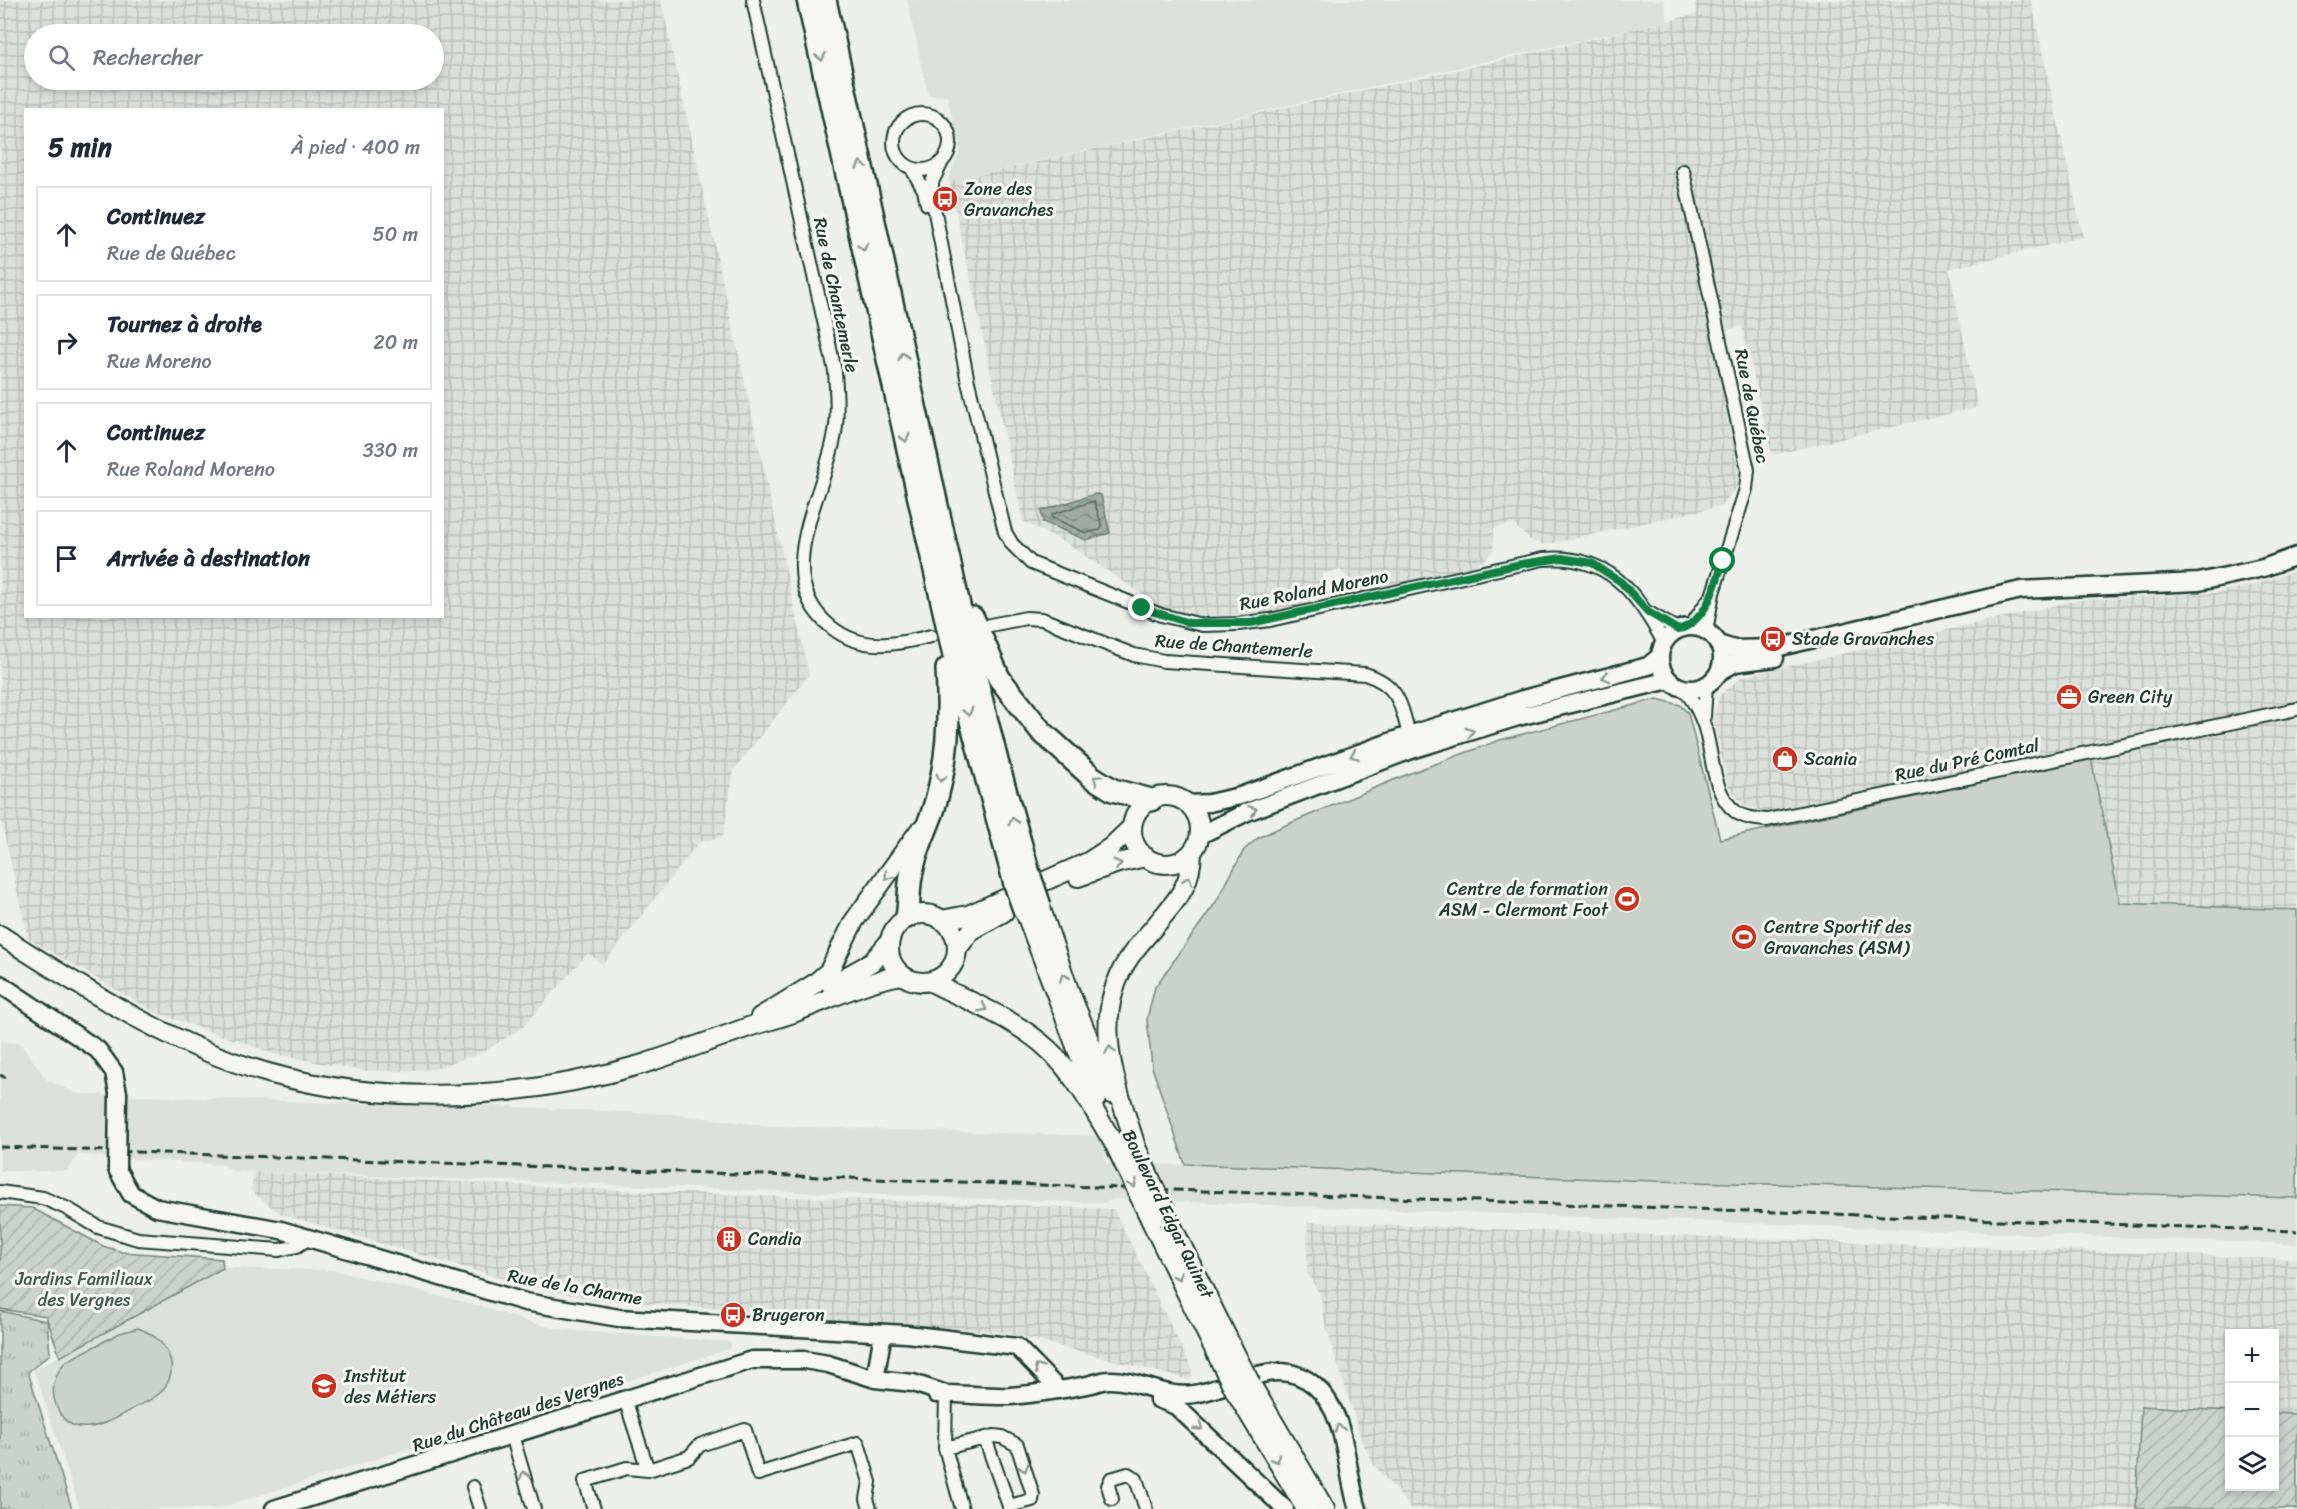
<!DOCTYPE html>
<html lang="fr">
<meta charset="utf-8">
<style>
body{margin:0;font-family:Sriracha,sans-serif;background:#f6f6f7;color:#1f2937}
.controls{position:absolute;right:18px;bottom:18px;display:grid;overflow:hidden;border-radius:0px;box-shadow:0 3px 9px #0003}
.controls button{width:54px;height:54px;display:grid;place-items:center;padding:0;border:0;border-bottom:2px solid #e0e1e3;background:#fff;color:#1f2937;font:30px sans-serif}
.stop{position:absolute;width:18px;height:18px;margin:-14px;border:4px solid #0b8043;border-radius:50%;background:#fff}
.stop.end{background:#0b8043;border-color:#fff;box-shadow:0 2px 6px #0008}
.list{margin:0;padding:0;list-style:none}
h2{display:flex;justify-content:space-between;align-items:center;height:78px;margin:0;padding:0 24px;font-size:26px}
h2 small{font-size:20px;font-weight:400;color:#747a83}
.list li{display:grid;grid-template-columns:39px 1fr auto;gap:18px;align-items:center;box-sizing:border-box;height:96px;margin:0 12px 12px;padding:0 12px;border:2px solid #e0e1e3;border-radius:0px}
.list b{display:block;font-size:22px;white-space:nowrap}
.list p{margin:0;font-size:20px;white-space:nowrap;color:#747a83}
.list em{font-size:20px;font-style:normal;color:#747a83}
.icon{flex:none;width:33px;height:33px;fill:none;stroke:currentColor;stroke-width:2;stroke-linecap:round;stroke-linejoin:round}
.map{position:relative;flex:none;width:2297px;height:1509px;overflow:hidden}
.search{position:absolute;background:#fff;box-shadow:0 3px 9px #0003;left:24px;top:24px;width:420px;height:66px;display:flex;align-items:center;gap:15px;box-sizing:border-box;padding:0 21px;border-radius:33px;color:#747a83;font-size:22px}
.panel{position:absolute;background:#fff;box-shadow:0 3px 9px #0003;left:24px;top:108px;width:420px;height:510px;border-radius:0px}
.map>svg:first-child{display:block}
</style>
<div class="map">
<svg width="2297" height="1509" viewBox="0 0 2297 1509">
<defs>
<pattern id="industrial-grid" width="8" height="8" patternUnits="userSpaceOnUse" patternTransform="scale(1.5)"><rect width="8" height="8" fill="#dce0db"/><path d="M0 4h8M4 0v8" fill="none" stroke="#bcc1bd"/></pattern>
<pattern id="park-tufts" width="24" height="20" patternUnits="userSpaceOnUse" patternTransform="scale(1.5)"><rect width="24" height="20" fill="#cbd2cc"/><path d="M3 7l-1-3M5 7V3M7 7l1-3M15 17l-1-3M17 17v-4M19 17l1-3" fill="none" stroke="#aeb5b0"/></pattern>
<pattern id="garden-furrows" width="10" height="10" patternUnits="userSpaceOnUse" patternTransform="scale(1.5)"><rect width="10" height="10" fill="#cbd2cc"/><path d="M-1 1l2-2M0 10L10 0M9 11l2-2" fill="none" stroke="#aeb5b0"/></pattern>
<pattern id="water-waves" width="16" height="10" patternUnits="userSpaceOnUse" patternTransform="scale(1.5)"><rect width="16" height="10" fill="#9faaa4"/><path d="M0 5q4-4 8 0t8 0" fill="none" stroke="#818c86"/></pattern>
</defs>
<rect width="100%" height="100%" fill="#edefea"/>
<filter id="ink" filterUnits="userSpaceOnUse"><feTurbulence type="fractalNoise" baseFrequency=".0167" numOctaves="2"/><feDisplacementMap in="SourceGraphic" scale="12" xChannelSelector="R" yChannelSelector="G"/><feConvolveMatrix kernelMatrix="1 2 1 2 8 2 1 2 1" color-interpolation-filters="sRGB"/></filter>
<g filter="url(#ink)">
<!-- built -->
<path fill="#dce0db" d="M 907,0 L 1664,0 L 1668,21 L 948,181 L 960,150 L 947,96 L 928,95 Z
M 0,1041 L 20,1043 L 48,1081 L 80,1094 L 425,1106 L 493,1106 L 670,1114 L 771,1126 L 1103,1136 L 1106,1163 L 2297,1198 L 2297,1244 L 1112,1199 L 1106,1203 L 233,1171 L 223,1165 L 78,1155 L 67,1171 L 0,1171 Z
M 223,1268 L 332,1270 L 481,1306 L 528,1322 L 564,1330 L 731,1342 L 730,1349 L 216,1509 L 80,1509 L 34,1370 Z"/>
<!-- industrial -->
<path fill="url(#industrial-grid)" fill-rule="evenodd" d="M 0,0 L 661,0 L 809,675 L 734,770 L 723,837 L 699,842 L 603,965 L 588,953 L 524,1026 L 484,1052 L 434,1069 L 401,1071 L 364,1071 L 278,1055 L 154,1012 L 28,938 L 0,816 ZM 34,34 L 434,34 L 434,80 L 34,80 ZM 26,110 L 442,110 L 442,616 L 26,616 Z
M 1694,0 L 2031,0 L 2083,237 L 1949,269 L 1978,407 L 1772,455 L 1742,326 L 1711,334 L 1739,469 L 1738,486 L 1721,506 L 1545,545 L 1530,540 L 1513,524 L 1494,528 L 1493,550 L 1486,559 L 1474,566 L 1366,590 L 1357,587 L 1340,570 L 1323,573 L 1320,588 L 1312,599 L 1297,606 L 1258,615 L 1195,616 L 1166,610 L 1067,544 L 1023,521 L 949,181 L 1498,61 L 1697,14 Z
M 2297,570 L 2297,910 L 2120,903 L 2088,745 L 1767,813 L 1743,805 L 1728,785 L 1713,719 L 1719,696 L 1741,677 L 2078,600 L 2214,593 L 2253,585 Z
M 254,1172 L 658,1192 L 1114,1209 L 1193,1371 L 1189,1380 L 1008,1333 L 587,1298 L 527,1286 L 281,1214 L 251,1191 Z
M 1307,1222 L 2297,1259 L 2297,1414 L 2275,1413 L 2274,1334 L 2230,1334 L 2229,1411 L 2141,1407 L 2136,1509 L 1408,1509 L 1410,1507 L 1374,1465 L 1362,1441 L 1325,1324 L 1320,1294 L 1307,1273 Z"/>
<!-- park -->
<path fill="url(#park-tufts)" stroke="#758880" stroke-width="1.5" d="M 0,1311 L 47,1321 L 50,1354 L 28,1372 L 72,1509 L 0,1509 Z"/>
<!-- garden -->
<path fill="url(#garden-furrows)" stroke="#758880" stroke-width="1.5" d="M 0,1206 L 32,1208 L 103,1246 L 122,1252 L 222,1259 L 223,1268 L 60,1357 L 46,1316 L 0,1309 Z
M 2141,1406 L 2229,1411 L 2230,1486 L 2274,1486 L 2275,1413 L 2297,1414 L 2297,1509 L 2136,1509 Z"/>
<!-- pitch -->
<path fill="#cbd2cc" stroke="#758880" stroke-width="1.5" d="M 1657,699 L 1680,705 L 1688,713 L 1720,839 L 2091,759 L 2120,903 L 2297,910 L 2297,1198 L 1654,1181 L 1185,1164 L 1152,1067 L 1147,1019 L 1155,987 L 1216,902 L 1244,850 L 1258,838 L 1281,827 L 1408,774 L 1500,740 Z
M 138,1328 C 165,1338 184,1366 161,1392 C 153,1400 139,1405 129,1411 C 105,1425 69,1442 56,1405 C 50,1390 55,1374 65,1362 L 120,1333 Z"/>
<!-- water -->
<path fill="url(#water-waves)" stroke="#6c7e77" stroke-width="1.5" d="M 1095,494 L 1101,495 L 1110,533 L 1086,540 L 1043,522 L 1041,511 Z"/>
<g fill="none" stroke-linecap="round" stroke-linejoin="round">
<!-- shore -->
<path stroke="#526961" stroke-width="1.5" d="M 1094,501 L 1102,526 L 1100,530 L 1086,533 L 1051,517 L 1053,514 Z"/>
<!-- street casing -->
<g stroke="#1f3d34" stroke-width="16">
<path id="street" d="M 753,0 L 835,371 C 836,390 838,408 836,426 C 829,490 766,575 831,627 C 862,652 895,645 931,636
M894 142a28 28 0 1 1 56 0a28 28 0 1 1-56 0Z
M 941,164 L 932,182 L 932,197 L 968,382 L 1005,532 L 1012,544 L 1031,563 L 1161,615 L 1202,625 L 1238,624 L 1270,620 L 1543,559 C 1607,553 1636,591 1664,643
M 912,169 L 924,190 L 927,204
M 1683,171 L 1748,470 L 1746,489 L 1713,593 L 1706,631
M 1649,613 L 1679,630
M 990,625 L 1026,618 L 1042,619 L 1134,655 L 1164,661 L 1365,674 C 1398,684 1401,704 1409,735
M 1690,627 L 1709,599
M 1684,689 C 1693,700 1699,711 1704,725 C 1713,752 1711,793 1736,812 C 1744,818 1756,819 1767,820 L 2297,709
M 1704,717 L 1706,685
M 0,1192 L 43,1198 L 66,1208 L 98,1227 L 138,1239 L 279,1250 L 297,1246 L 309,1238
M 946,1394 L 945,1448 L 962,1509
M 625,1399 L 648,1470
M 514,1442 L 534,1509
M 945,1448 L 994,1436 L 1002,1437 L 1017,1445 L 1033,1495 L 1032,1500 L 1009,1506 L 985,1438
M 473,1487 L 480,1509
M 1112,1499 L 1108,1486 L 1111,1479 L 1128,1474 L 1136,1479 L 1146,1509
M 594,1509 L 585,1481 L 627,1468 L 648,1470 L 689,1457 L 700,1445 L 745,1430 L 758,1474 L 858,1443 L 870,1482 L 867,1499 L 870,1509"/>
</g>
<!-- secondary casing -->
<g stroke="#1f3d34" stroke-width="21">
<path id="secondary" d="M1660 658a31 31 0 1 1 62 0a31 31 0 1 1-62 0Z
M 1718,644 L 1734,649 L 1776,648 L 2021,590 L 2199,582 L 2263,568 L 2297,556
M 1719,672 L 1735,663 L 1775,658
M 1188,804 L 1209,803 L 1240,796 L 1409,735 L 1523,699 L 1648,666 L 1660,656
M 1200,835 L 1247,812 L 1414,749 L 1518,717 L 1669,680
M 0,984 L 98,1050 L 114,1072 L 118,1093
M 117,1169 L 131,1194 L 157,1208 L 281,1230 L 525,1302 L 619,1318 L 906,1334 L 1017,1347 L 1059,1390
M 875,1379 L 883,1333
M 936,1394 C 961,1393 985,1397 1010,1396 C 1035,1394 1061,1390 1087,1385 C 1094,1384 1102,1380 1109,1380 C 1138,1379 1165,1399 1194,1394 C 1234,1388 1278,1353 1315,1386 C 1348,1414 1345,1470 1358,1509
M 1158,1399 L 1176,1406 L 1285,1509
M 274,1509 L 752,1360 L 804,1360 L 828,1364 L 875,1379 L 913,1383 L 946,1394"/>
</g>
<!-- primary casing -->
<g stroke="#1f3d34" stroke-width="22">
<path id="primary" d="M1132 830a34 34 0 1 1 68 0a34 34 0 1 1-68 0Z
M 1078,877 L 1118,863 L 1146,857
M 1040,906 L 1069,990 L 1111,1094
M 1025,912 L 1096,1099
M889 948a34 34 0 1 1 68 0a34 34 0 1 1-68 0Z
M 941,920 L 968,915 L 1088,862 L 1111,847 L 1132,827
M 0,935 C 66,977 132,1020 205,1051 C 340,1108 503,1106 643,1064 C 677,1053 710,1041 743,1029 C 759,1023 777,1019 793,1013 C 830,999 862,982 902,975
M 957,949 L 971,931 L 1004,912
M 931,982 C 970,1002 1018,1020 1050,1051 C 1077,1077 1095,1113 1115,1145
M 831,985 L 872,962 L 889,942
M 760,1017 L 814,984 L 829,971 L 854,921 L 919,831
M 1136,1147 C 1119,1091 1093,1032 1120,974 C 1128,956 1142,941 1155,926 C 1176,900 1191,888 1192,852
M 1152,1223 L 1221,1363
M 1171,1224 L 1238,1359
M 1251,1384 L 1325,1509
M 1235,1391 L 1306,1509"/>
</g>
<!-- highway casing -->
<g stroke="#1f3d34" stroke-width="26">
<path id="highway" d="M 808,0 L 957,669 L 1015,884
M 825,0 L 968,646 L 997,761 L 1030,877
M 973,618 L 999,678 L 1041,731 L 1092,777 L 1113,790 L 1151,800
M 907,917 C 910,902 908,886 912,872 C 916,850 926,831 933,811 C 948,764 950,718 947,669"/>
</g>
<!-- street -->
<use href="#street" stroke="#f6f6f2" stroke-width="12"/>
<!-- secondary -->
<use href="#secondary" stroke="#f6f6f2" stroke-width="16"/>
<!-- primary -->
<use href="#primary" stroke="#f6f6f2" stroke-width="18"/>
<!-- highway -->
<use href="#highway" stroke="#f6f6f2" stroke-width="21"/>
<!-- rail -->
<path stroke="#1f3d34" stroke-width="3" stroke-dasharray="9 4.5" stroke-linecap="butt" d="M 0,1075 L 6,1078
M 0,1147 L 2297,1231"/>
<!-- secondary-bridge casing -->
<g stroke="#1f3d34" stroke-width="21" stroke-linecap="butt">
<path id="secondary-bridge" d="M 117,1169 L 118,1093"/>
</g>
<!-- primary-bridge casing -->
<g stroke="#1f3d34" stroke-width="22" stroke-linecap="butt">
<path id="primary-bridge" d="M 1115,1145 L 1152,1223
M 1136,1147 L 1171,1224
M 1238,1359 L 1251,1384
M 1221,1363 L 1235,1391"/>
</g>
<!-- highway-bridge casing -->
<g stroke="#1f3d34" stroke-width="26" stroke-linecap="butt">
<path id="highway-bridge" d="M 1030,877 L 1040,906
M 1015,884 L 1025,912"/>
</g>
<!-- secondary-bridge -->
<use href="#secondary-bridge" stroke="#f6f6f2" stroke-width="16"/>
<!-- primary-bridge -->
<use href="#primary-bridge" stroke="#f6f6f2" stroke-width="18"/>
<!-- highway-bridge -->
<use href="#highway-bridge" stroke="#f6f6f2" stroke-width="21"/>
</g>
<!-- one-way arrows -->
<defs><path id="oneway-chevron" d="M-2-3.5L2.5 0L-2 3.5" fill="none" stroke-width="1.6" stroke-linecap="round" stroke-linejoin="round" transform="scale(1.5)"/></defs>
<g stroke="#8a9a93">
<use href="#oneway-chevron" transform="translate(821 57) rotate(77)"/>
<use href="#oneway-chevron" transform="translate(861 165) rotate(-102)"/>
<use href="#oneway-chevron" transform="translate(863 247) rotate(77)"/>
<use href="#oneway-chevron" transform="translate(903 356) rotate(-103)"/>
<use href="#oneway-chevron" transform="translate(905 438) rotate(77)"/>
<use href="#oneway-chevron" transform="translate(1606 677) rotate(165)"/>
<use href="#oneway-chevron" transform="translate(968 712) rotate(76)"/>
<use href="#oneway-chevron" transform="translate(1470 732) rotate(-17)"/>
<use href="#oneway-chevron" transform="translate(1354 755) rotate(160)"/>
<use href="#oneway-chevron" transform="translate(941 778) rotate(104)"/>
<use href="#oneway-chevron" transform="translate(1097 779) rotate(-145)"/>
<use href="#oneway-chevron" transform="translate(1253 810) rotate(-21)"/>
<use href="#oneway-chevron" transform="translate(1013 821) rotate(-106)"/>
<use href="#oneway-chevron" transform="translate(1118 864) rotate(-15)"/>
<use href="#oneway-chevron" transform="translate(888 876) rotate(130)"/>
<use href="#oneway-chevron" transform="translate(1188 880) rotate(-69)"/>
<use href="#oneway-chevron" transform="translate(1064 977) rotate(-109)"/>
<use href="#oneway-chevron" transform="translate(983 1008) rotate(27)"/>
<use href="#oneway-chevron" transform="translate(1110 1050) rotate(-99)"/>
<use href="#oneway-chevron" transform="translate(1133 1184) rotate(65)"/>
<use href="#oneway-chevron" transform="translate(1178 1276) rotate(64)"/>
<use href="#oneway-chevron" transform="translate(1038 1368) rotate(-135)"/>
<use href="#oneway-chevron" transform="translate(1199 1427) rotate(43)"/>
<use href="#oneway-chevron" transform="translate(1339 1428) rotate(-106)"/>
<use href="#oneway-chevron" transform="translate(1276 1459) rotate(59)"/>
<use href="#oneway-chevron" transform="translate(1024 1468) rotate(73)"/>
<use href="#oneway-chevron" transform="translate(524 1475) rotate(-106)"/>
</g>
</g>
<g fill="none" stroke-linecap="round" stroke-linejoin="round" filter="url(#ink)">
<!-- route -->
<path stroke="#0b8043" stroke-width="8" d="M 1142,608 L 1189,623 L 1251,623 L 1521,564 L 1562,558 L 1592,563 L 1621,582 L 1648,612 L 1678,630 C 1707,621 1715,587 1723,561"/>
</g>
<!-- icons -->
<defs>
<g id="bus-disc" transform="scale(1.35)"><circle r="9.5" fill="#c8321e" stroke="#f6f6f2"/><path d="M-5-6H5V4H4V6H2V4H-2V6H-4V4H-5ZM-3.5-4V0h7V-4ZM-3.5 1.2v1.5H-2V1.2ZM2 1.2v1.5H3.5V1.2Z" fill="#fff"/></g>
<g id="office-disc" transform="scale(1.35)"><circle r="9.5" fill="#c8321e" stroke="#f6f6f2"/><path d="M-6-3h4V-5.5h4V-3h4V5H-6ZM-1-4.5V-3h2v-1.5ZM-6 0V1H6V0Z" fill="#fff"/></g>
<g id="shop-disc" transform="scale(1.35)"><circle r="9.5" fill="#c8321e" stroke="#f6f6f2"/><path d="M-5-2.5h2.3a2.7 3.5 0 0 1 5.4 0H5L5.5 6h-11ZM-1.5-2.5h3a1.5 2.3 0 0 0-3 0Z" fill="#fff"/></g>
<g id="stadium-disc" transform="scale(1.35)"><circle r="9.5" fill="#c8321e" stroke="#f6f6f2"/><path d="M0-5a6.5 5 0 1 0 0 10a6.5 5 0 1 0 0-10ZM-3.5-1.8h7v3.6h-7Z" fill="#fff"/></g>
<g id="building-disc" transform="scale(1.35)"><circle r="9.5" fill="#c8321e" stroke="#f6f6f2"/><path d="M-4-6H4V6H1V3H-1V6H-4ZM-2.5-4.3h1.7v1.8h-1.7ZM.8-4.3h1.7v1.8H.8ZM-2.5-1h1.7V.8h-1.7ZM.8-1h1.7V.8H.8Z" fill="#fff"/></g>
<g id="school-disc" transform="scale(1.35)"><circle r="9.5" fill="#c8321e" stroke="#f6f6f2"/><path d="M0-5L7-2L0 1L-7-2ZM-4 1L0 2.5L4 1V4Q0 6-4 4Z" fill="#fff"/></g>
</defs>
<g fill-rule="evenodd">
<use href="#bus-disc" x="945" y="199"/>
<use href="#bus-disc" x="1773" y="639"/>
<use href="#office-disc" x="2069" y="697"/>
<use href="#shop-disc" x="1785" y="759"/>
<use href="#stadium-disc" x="1627" y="899"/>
<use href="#stadium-disc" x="1744" y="937"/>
<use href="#building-disc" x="729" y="1239"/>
<use href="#bus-disc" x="733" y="1315"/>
<use href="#school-disc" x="324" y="1386"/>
</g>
<g text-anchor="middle" stroke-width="6" stroke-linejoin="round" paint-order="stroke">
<!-- poi labels -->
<g font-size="18" fill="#1f3d34" stroke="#f6f6f2" text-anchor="start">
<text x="964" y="195">Zone des<tspan x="964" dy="21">Gravanches</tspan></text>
<text x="1792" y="645">Stade Gravanches</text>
<text x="2088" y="703">Green City</text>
<text x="1804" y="765">Scania</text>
<text x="1608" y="895" text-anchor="end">Centre de formation<tspan x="1608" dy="21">ASM - Clermont Foot</tspan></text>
<text x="1764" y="933">Centre Sportif des<tspan x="1764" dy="21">Gravanches (ASM)</tspan></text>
<text x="748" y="1245">Candia</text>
<text x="752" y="1321">Brugeron</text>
<text x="344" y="1382">Institut<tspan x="344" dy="21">des Métiers</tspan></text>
</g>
<!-- street labels -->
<g font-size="18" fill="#1f3d34" stroke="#f6f6f2">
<text transform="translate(836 295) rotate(78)" y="6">Rue de Chantemerle</text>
<text transform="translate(1752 406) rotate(79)" y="6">Rue de Québec</text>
<text transform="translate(1314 590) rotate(-11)" y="6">Rue Roland Moreno</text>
<text transform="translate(1234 646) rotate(4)" y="6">Rue de Chantemerle</text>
<text transform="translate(1967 760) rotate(-12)" y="6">Rue du Pré Comtal</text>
<text transform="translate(1168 1214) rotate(64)" y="6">Boulevard Edgar Quinet</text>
<text transform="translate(575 1287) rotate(10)" y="6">Rue de la Charme</text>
<text transform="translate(518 1412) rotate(-18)" y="6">Rue du Château des Vergnes</text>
</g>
<!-- park labels -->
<g font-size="18" fill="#415b52" stroke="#f6f6f2">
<text x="84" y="1285">Jardins Familiaux<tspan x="84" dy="21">des Vergnes</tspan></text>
</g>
</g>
</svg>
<div class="controls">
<button>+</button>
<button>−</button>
<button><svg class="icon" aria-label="layers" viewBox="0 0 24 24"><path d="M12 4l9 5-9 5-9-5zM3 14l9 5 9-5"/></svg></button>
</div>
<div class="stop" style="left:1723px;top:561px"></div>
<div class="stop end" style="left:1142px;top:608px"></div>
<div class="search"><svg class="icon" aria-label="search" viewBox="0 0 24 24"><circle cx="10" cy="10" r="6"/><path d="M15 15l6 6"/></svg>Rechercher</div>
<section class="panel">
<h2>5 min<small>À pied · 400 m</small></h2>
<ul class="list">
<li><svg class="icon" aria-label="ahead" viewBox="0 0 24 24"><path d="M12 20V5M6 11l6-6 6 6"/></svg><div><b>Continuez</b><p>Rue de Québec</p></div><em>50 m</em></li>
<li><svg class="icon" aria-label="right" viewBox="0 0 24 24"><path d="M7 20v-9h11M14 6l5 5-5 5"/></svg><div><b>Tournez à droite</b><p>Rue Moreno</p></div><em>20 m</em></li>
<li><svg class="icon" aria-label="ahead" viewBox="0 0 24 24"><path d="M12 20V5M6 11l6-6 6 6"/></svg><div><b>Continuez</b><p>Rue Roland Moreno</p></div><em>330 m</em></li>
<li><svg class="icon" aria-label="arrive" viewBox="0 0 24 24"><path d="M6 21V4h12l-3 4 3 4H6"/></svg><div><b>Arrivée à destination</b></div></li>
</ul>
</section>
</div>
